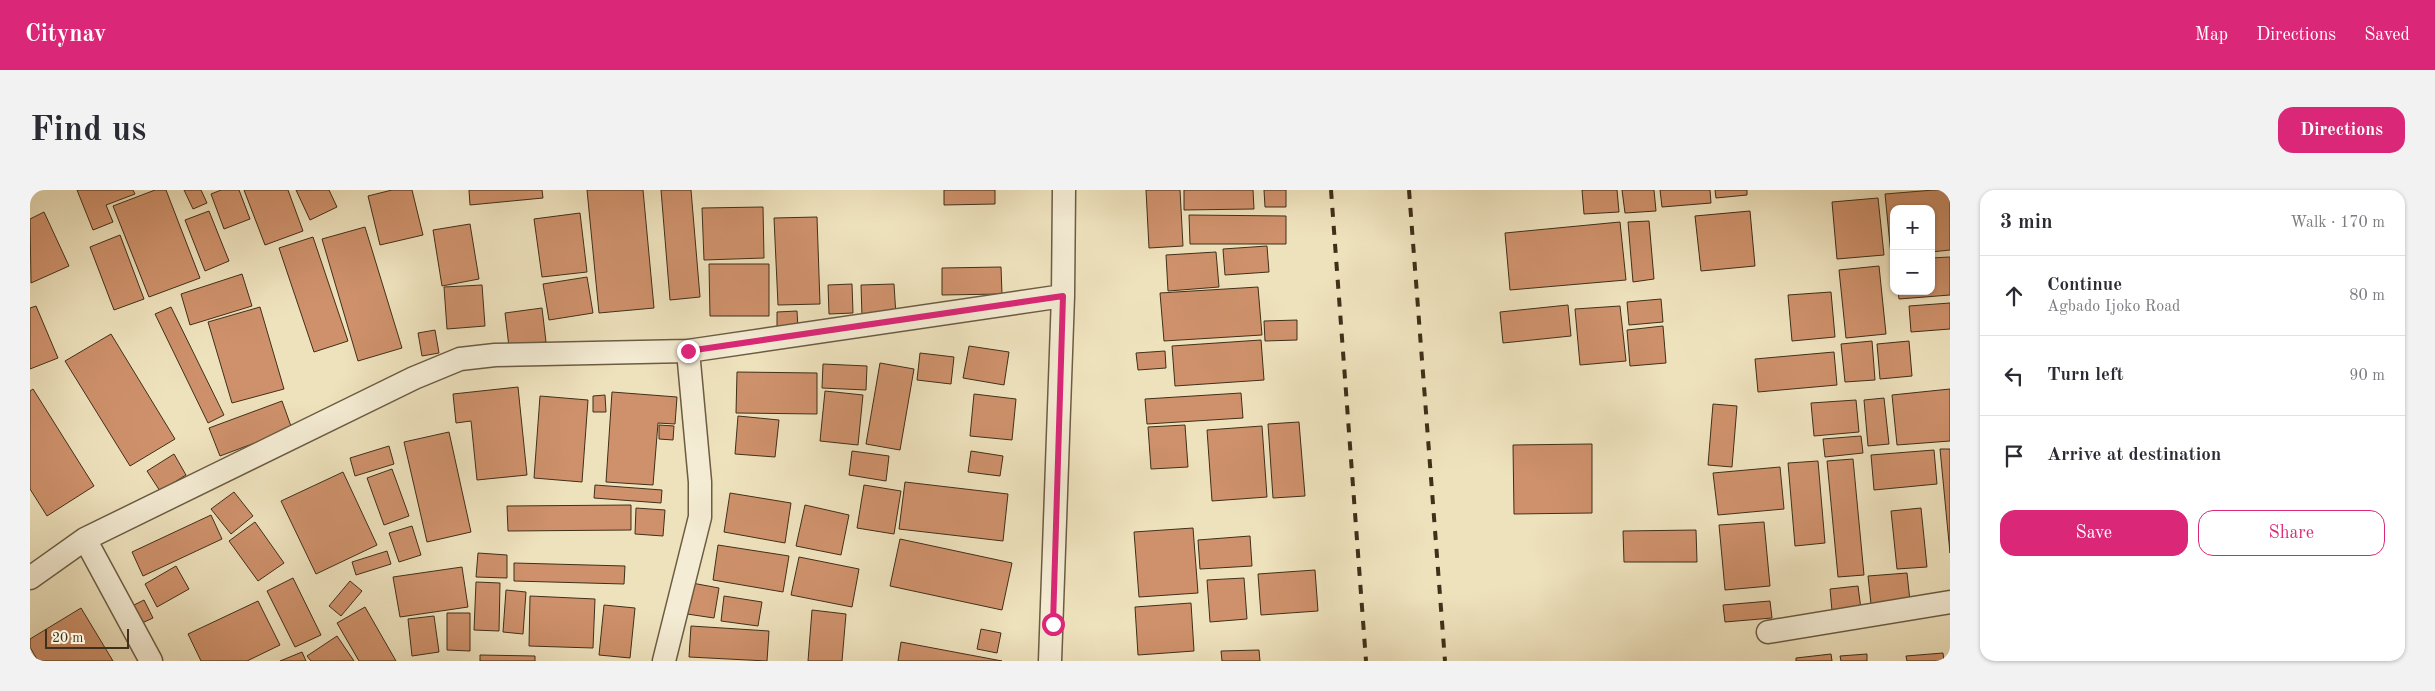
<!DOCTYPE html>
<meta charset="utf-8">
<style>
body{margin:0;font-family:"Old Standard TT",serif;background:#f2f2f3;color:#2b2b33}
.controls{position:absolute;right:15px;top:15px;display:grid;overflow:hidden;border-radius:10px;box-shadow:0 1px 4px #0004}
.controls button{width:45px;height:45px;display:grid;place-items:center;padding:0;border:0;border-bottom:1px solid #e1e1e2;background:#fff;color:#2b2b33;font:25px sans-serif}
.scale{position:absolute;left:15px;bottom:12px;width:84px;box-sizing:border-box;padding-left:5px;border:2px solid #412f19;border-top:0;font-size:14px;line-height:18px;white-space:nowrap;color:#412f19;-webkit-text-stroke:4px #f4ecd4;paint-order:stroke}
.stop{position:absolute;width:15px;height:15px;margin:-11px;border:4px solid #db2777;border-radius:50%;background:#fff}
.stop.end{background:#db2777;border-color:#fff;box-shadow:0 1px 5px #0008}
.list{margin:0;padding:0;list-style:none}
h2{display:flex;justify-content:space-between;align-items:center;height:65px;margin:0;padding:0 20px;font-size:21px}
h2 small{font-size:16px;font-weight:400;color:#7c7c81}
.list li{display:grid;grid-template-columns:32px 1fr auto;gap:15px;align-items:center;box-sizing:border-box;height:80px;padding:0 20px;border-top:1px solid #e1e1e2}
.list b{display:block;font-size:19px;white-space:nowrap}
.list p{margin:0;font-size:16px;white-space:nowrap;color:#7c7c81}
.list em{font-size:16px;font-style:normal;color:#7c7c81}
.actions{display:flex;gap:10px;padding:15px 20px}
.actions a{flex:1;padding:11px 0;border:1px solid #db2777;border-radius:15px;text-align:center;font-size:18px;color:#db2777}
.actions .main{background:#db2777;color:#fff}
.icon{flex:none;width:28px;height:28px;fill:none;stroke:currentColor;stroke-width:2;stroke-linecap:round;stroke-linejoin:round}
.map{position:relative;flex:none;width:1920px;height:471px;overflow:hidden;border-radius:15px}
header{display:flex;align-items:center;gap:30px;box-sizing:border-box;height:70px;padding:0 25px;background:#db2777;color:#fff}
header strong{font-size:24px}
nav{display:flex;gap:28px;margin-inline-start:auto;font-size:18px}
.intro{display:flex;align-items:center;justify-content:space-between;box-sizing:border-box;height:120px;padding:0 30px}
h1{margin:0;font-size:35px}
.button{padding:12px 22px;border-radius:15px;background:#db2777;color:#fff;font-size:18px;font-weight:700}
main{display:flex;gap:30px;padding:0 30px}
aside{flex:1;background:#fff;border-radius:15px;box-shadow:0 1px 4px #0004}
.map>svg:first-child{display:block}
</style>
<header>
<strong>Citynav</strong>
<nav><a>Map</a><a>Directions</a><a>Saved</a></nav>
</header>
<div class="intro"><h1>Find us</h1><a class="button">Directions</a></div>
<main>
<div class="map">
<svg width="1920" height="471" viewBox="0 0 1920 471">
<rect width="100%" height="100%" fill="#eee2bd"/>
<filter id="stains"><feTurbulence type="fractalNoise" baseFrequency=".004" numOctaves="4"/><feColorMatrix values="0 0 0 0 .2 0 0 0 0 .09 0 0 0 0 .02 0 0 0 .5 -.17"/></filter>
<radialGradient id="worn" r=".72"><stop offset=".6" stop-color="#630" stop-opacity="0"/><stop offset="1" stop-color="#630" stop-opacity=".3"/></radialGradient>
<!-- building -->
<path fill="#ce916b" stroke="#412f19" d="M 47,0 L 103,0 L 105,4 L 76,15 L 83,32 L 63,40 Z
M 125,0 L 136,0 L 170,88 L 119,107 L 83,16 Z
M 154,0 L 171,0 L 177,13 L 163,19 Z
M 191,0 L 209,0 L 220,29 L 194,39 L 181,4 Z
M 214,0 L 258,0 L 273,41 L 235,55 Z
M 266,0 L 299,0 L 307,17 L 280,30 Z
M 362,0 L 382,0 L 393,45 L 350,55 L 338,6 Z
M 439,0 L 512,0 L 513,8 L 440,15 Z
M 557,0 L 613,0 L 624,118 L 569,123 Z
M 631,0 L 661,0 L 670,107 L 640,110 Z
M 914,0 L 965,0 L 965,14 L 914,15 Z
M 1116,0 L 1150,0 L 1153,56 L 1119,58 Z
M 1154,0 L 1223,0 L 1224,19 L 1154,20 Z
M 1234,0 L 1256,0 L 1256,17 L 1235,17 Z
M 1552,0 L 1587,0 L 1589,22 L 1554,24 Z
M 1592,0 L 1624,0 L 1626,21 L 1595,23 Z
M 1630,0 L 1680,0 L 1681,13 L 1632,17 Z
M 1685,0 L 1717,0 L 1717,5 L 1686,8 Z
M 1904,0 L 1920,0 L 1920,60 L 1901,62 L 1901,19 L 1864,19 L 1864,65 L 1861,65 L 1855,4 Z
M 1848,8 L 1854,65 L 1807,69 L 1802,12 Z
M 733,17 L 734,68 L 674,70 L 672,18 Z
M 179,21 L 199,71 L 175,81 L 155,30 Z
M 1720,21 L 1725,76 L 1671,81 L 1665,26 Z
M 14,22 L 39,76 L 1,93 L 0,29 Z
M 550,23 L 557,82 L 512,87 L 504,29 Z
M 1159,25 L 1256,26 L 1256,54 L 1160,54 Z
M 787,27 L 790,114 L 748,115 L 744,28 Z
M 1619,31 L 1624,89 L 1603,92 L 1598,32 Z
M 1590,32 L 1596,90 L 1480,100 L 1475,43 Z
M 440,34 L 449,89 L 412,96 L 403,40 Z
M 335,37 L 372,158 L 328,171 L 292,49 Z
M 90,45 L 114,109 L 84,120 L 60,57 Z
M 283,47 L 318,151 L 284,162 L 249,58 Z
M 1237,56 L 1239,82 L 1195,85 L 1193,59 Z
M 1186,62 L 1189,97 L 1138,101 L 1136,65 Z
M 1920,67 L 1920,105 L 1869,109 L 1868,101 L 1901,101 L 1901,68 Z
M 679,74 L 739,74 L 739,126 L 680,126 Z
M 1849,76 L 1856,144 L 1816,148 L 1809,80 Z
M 971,77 L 972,104 L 912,105 L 912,78 Z
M 212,84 L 222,116 L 160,135 L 151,104 Z
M 557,87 L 563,123 L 519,130 L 513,94 Z
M 822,94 L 823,123 L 799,124 L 798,95 Z
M 864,94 L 866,126 L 832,127 L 831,95 Z
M 452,95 L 455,136 L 417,139 L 414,97 Z
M 1228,97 L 1232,145 L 1134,151 L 1130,103 Z
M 1801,102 L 1805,147 L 1762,151 L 1758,105 Z
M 1631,109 L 1633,132 L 1599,135 L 1597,112 Z
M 1920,113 L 1920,139 L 1881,142 L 1879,116 Z
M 1538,115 L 1541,146 L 1473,153 L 1470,122 Z
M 6,116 L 28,168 L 0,179 L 0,118 Z
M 1590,116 L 1596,171 L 1550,175 L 1545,119 Z
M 141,117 L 194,225 L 178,233 L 125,124 Z
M 230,117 L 254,199 L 202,213 L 178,132 Z
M 512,118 L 516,152 L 479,157 L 475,123 Z
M 767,121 L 768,138 L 747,139 L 747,122 Z
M 1267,130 L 1267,150 L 1235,151 L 1234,131 Z
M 1633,136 L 1636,173 L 1600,176 L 1597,140 Z
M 405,140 L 409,163 L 392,166 L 388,143 Z
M 81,144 L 145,249 L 100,276 L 35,171 Z
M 1231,150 L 1234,190 L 1145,196 L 1142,156 Z
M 1842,151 L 1845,190 L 1815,192 L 1811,154 Z
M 1879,151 L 1882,186 L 1850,189 L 1847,154 Z
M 939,156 L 979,162 L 974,195 L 933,188 Z
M 1135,161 L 1136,178 L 1108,180 L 1106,163 Z
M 1804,162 L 1807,195 L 1728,202 L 1725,169 Z
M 890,163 L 924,167 L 921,194 L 887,190 Z
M 850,173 L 884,179 L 870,260 L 836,254 Z
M 793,174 L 837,176 L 836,200 L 792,198 Z
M 707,182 L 787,183 L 787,224 L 706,223 Z
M 488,197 L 497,285 L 447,290 L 441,231 L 426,233 L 423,204 Z
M 3,199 L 64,296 L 17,326 L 0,299 L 0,201 Z
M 1920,199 L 1920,251 L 1867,255 L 1862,205 Z
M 795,201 L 833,205 L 828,255 L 790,251 Z
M 582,202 L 647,207 L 645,234 L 628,233 L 623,295 L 576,292 Z
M 1211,203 L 1213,228 L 1117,234 L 1115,209 Z
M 944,204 L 986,209 L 982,250 L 940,246 Z
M 575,205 L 576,222 L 563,222 L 563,206 Z
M 510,206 L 558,210 L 552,292 L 504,288 Z
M 1854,208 L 1859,254 L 1838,256 L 1834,210 Z
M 1826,210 L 1829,242 L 1784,246 L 1781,213 Z
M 252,211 L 262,239 L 190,266 L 179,238 Z
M 1683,214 L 1707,216 L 1702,277 L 1678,275 Z
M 708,226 L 749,230 L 745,267 L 705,264 Z
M 1269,232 L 1275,306 L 1243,308 L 1238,234 Z
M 629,235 L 644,236 L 643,250 L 629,249 Z
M 1155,235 L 1158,277 L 1121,279 L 1118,237 Z
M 1232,236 L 1237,307 L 1182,311 L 1177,240 Z
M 419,242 L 441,342 L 397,352 L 374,252 Z
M 1831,246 L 1833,263 L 1795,267 L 1793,249 Z
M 1562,254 L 1562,323 L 1484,324 L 1483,255 Z
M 359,256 L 364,274 L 325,286 L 320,268 Z
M 1910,259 L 1920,259 L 1920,363 Z
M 1904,260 L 1907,294 L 1844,300 L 1841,265 Z
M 822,261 L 859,266 L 856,291 L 819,285 Z
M 941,261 L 973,266 L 970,286 L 938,282 Z
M 144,264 L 156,285 L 130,301 L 117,281 Z
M 1823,269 L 1834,385 L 1808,387 L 1797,271 Z
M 1788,271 L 1795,353 L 1765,356 L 1758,273 Z
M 1750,277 L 1754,319 L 1688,325 L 1683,283 Z
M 362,279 L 379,326 L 354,335 L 337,288 Z
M 313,282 L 347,355 L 286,384 L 251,311 Z
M 875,292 L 978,304 L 973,351 L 869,339 Z
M 565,295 L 632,300 L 631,313 L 564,308 Z
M 834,295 L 871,301 L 864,344 L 827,338 Z
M 204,302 L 223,326 L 201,344 L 181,319 Z
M 700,303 L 761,313 L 755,353 L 694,342 Z
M 601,315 L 601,340 L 478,341 L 477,316 Z
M 775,315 L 819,325 L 811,365 L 766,356 Z
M 606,318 L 635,320 L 633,346 L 605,344 Z
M 1891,318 L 1897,377 L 1867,379 L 1861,321 Z
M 181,325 L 192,349 L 113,386 L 102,362 Z
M 225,332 L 254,373 L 228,391 L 199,351 Z
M 1734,332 L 1740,396 L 1695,400 L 1689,335 Z
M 382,336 L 391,365 L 369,372 L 359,343 Z
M 1163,338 L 1168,403 L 1109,407 L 1104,342 Z
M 1666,340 L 1667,372 L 1594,372 L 1593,341 Z
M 1220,346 L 1222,376 L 1170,379 L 1168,350 Z
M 870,349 L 982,373 L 972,420 L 860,396 Z
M 688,355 L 759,366 L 753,402 L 683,390 Z
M 357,361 L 361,374 L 326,385 L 322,372 Z
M 448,363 L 477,365 L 477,388 L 446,387 Z
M 769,367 L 829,379 L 822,417 L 761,405 Z
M 484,373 L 595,376 L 594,394 L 484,391 Z
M 146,376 L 159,399 L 127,417 L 115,394 Z
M 432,377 L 438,417 L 370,427 L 363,387 Z
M 1285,380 L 1288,421 L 1231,425 L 1228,384 Z
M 1877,383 L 1880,411 L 1841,414 L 1838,386 Z
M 263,388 L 291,445 L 265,457 L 237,401 Z
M 1214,388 L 1217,429 L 1180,432 L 1177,390 Z
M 320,391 L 332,401 L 311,426 L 299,416 Z
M 446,392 L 470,393 L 469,441 L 444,440 Z
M 662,393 L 689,398 L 684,428 L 657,424 Z
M 1828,396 L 1831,419 L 1802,421 L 1800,399 Z
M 476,400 L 496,402 L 493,444 L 473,442 Z
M 500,406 L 565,409 L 563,458 L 499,456 Z
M 694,406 L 732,412 L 728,436 L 691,431 Z
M 114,410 L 123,428 L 112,433 L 104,415 Z
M 228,411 L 250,455 L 217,471 L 171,471 L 158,444 Z
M 1740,411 L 1742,428 L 1695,432 L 1693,415 Z
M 1161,413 L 1164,461 L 1108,465 L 1105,417 Z
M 574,415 L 605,418 L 600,468 L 569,465 Z
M 335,417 L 366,471 L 329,471 L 307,433 Z
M 51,418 L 83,471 L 8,471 L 0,457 L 0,449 Z
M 782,420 L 816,424 L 812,471 L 778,471 Z
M 417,423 L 440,423 L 440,461 L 417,460 Z
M 404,426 L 409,462 L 382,466 L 378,429 Z
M 661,436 L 739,441 L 737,471 L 659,467 Z
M 951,439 L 971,443 L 967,463 L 947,459 Z
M 307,446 L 324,471 L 281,471 L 277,466 Z
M 871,452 L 972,471 L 868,471 Z
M 1229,460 L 1230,471 L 1192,471 L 1191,461 Z
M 272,462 L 276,471 L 250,471 Z
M 1913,463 L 1914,471 L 1877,471 L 1876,466 Z
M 1801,464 L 1802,471 L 1766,471 L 1766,468 Z
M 1837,464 L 1837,471 L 1811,471 L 1810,466 Z
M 450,465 L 505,466 L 505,471 L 450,471 Z"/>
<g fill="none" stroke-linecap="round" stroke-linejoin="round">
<!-- street casing -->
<g stroke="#6c5c42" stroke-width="25">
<path id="street" d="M 55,349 L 121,471
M 0,388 L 55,349 L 384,188 L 430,169 L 465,165 L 658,161 L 1033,106
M 1738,442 L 1920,412
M 634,471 L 670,327 L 670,292 L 658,161
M 1020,471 L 1033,106 L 1034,0"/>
</g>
<!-- street -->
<use href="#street" stroke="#f4ecd4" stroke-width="22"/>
<!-- rail -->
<path stroke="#412f19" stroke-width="4" stroke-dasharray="9 9" stroke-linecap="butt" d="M 1301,0 L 1336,471
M 1379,0 L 1415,471"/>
</g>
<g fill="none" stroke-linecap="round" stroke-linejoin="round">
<!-- route -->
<path stroke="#db2777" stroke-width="6" d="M 658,161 L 1033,106 L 1023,434"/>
</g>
<rect width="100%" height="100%" filter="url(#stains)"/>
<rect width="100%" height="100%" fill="url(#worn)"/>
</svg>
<div class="controls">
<button>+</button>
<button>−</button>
</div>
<div class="scale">20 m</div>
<div class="stop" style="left:1023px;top:434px"></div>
<div class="stop end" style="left:658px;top:161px"></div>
</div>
<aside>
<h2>3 min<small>Walk · 170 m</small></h2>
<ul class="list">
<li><svg class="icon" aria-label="ahead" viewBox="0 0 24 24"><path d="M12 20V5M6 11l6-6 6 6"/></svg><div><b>Continue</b><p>Agbado Ijoko Road</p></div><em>80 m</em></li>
<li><svg class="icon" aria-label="left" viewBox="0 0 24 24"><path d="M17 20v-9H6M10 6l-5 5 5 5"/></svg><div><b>Turn left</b></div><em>90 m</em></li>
<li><svg class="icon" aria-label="arrive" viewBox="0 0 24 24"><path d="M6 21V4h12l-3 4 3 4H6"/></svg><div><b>Arrive at destination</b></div></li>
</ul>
<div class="actions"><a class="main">Save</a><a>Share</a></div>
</aside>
</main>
